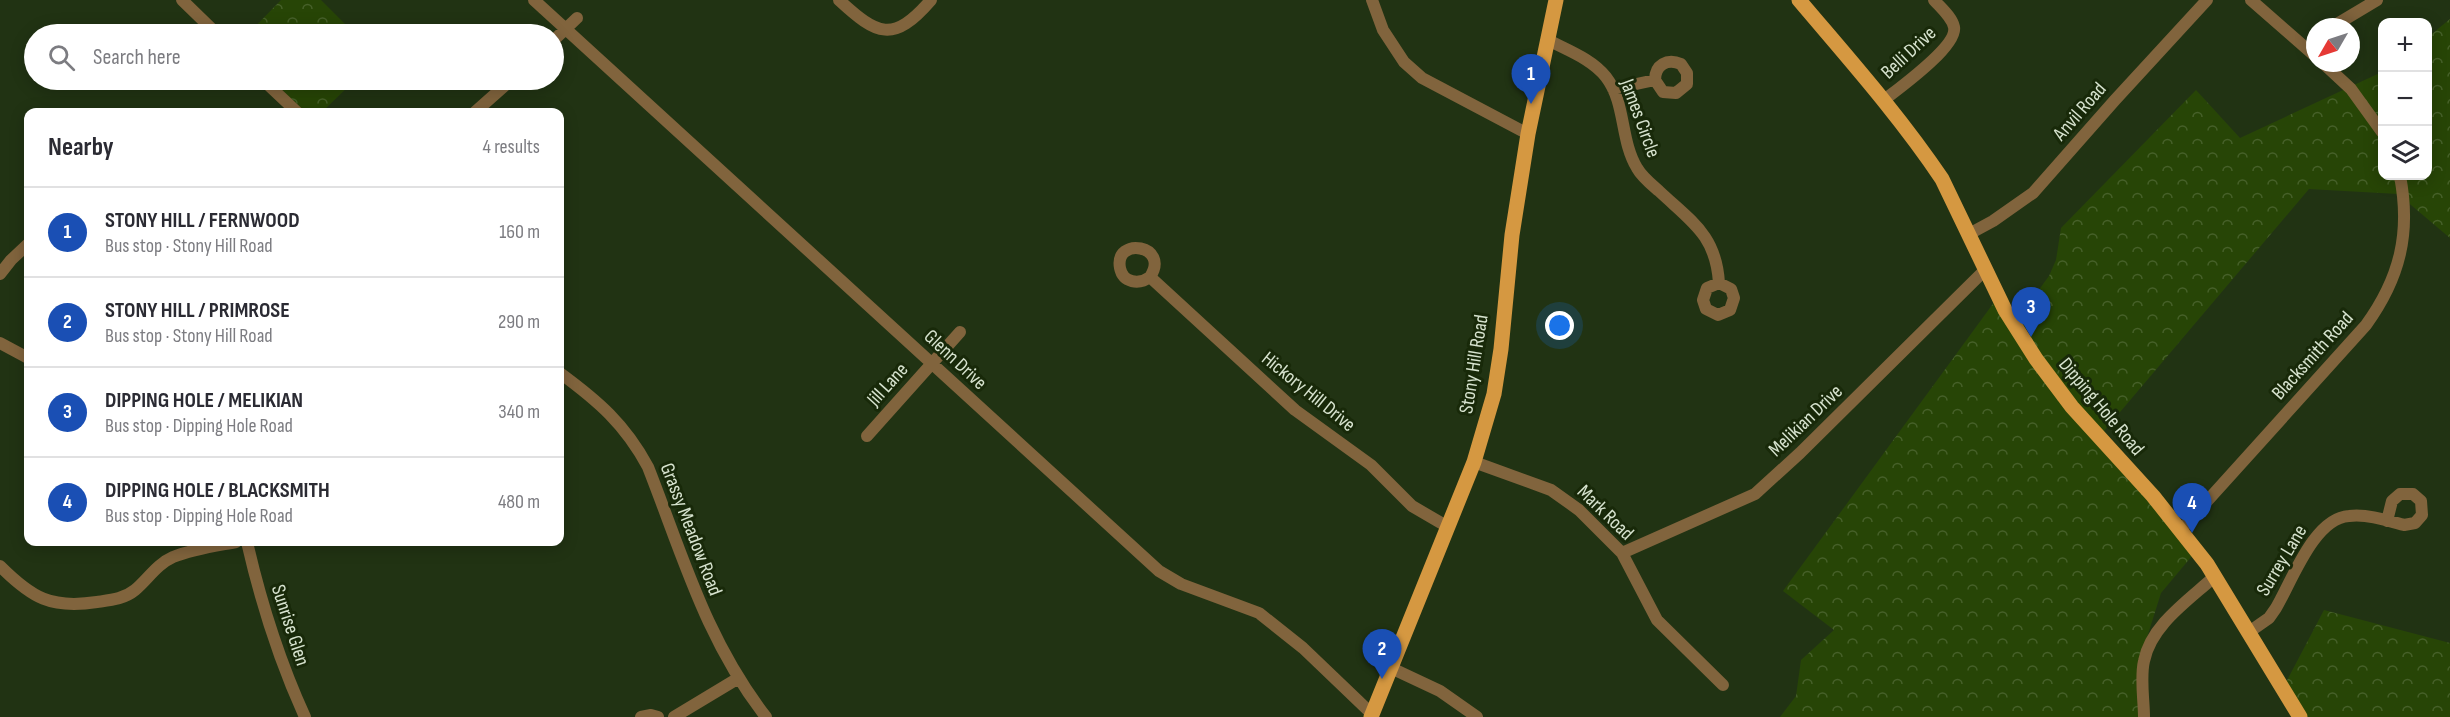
<!DOCTYPE html>
<meta charset="utf-8">
<style>
body{margin:0;font-family:"Sofia Sans Condensed",sans-serif;background:#f2f2f3;color:#2b2b33}
.controls{position:absolute;right:18px;top:18px;display:grid;overflow:hidden;border-radius:12px;box-shadow:0 3px 15px #0003}
.controls button{width:54px;height:54px;display:grid;place-items:center;padding:0;border:0;border-bottom:2px solid #e1e1e2;background:#fff;color:#2b2b33;font:30px sans-serif}
.compass{position:absolute;left:2306px;top:18px;width:54px;height:54px;border-radius:50%;background:#fff;box-shadow:0 3px 15px #0003;rotate:231deg}
.you{position:absolute;left:1560px;top:326px;width:21px;height:21px;margin:-15px;border:4px solid #fff;border-radius:50%;background:#1a73e8;box-shadow:0 0 0 9px #1a73e833}
.badge{display:grid;place-items:center;width:39px;height:39px;border-radius:50%;background:#785d8c;color:#fff;font-size:20px;font-weight:700}
.pin{position:absolute;translate:-50% -50px;filter:drop-shadow(0 2px 3px #0008)}
.pin::after{content:'';position:absolute;top:32px;width:21px;height:18px;background:inherit;clip-path:polygon(0 0,100% 0,50% 100%)}
.list{margin:0;padding:0;list-style:none}
h2{display:flex;justify-content:space-between;align-items:center;height:78px;margin:0;padding:0 24px;font-size:26px}
h2 small{font-size:20px;font-weight:400;color:#7c7c81}
.list li{display:grid;grid-template-columns:39px 1fr auto;gap:18px;align-items:center;box-sizing:border-box;height:90px;padding:0 24px;border-top:2px solid #e1e1e2}
.list b{display:block;font-size:22px;white-space:nowrap}
.list p{margin:0;font-size:20px;white-space:nowrap;color:#7c7c81}
.list em{font-size:20px;font-style:normal;color:#7c7c81}
.icon{flex:none;width:33px;height:33px;fill:none;stroke:currentColor;stroke-width:2;stroke-linecap:round;stroke-linejoin:round}
.map{position:relative;flex:none;width:2450px;height:717px;overflow:hidden}
.search{position:absolute;background:#fff;box-shadow:0 3px 15px #0003;left:24px;top:24px;width:540px;height:66px;display:flex;align-items:center;gap:15px;box-sizing:border-box;padding:0 21px;border-radius:33px;color:#7c7c81;font-size:22px}
.panel{position:absolute;background:#fff;box-shadow:0 3px 15px #0003;left:24px;top:108px;width:540px;height:438px;border-radius:12px}
.map>svg:first-child{display:block}
</style>
<div class="map">
<svg width="2450" height="717" viewBox="0 0 2450 717">
<defs>
<pattern id="park-crowns" width="20" height="18" patternUnits="userSpaceOnUse" patternTransform="scale(1.5)"><rect width="20" height="18" fill="#274506"/><path d="M2 6a3 3 0 1 1 6 0M12 15a3 3 0 1 1 6 0" fill="none" stroke="#466029"/></pattern>
</defs>
<rect width="100%" height="100%" fill="#213313"/>
<!-- park -->
<path fill="url(#park-crowns)" d="M 281,0 L 321,0 L 355,34 L 248,34 Z
M 2450,19 L 2450,238 L 2398,194 L 2309,189 L 2104,431 L 2197,550 L 2161,593 L 2144,647 L 2143,717 L 1780,717 L 1796,696 L 1801,660 L 1834,630 L 1783,591 L 1995,301 L 2014,324 L 2049,276 L 2056,260 L 2061,228 L 2196,90 L 2240,138 L 2382,72 L 2382,176 L 2428,176 L 2428,37 Z
M 272,80 L 355,80 L 322,112 L 305,112 Z
M 2324,610 L 2450,643 L 2450,717 L 2302,717 L 2284,686 Z"/>
<g fill="none" stroke-linecap="round" stroke-linejoin="round">
<!-- minor -->
<path stroke="#81643d" stroke-width="12" d="M 182,0 L 217,34
M 534,0 L 1159,571 L 1181,584 L 1259,613 L 1303,648 L 1372,714
M 839,0 C 877,35 893,44 931,0
M 1372,0 L 1383,30 L 1404,62 L 1422,78 L 1528,134
M 2251,0 L 2315,56
M 2332,27 L 2377,0
M 554,40 L 577,18
M 1548,40 C 1567,50 1592,59 1606,77 C 1626,103 1620,140 1637,168 C 1642,177 1651,184 1659,191 C 1692,222 1716,235 1719,283 L 1707,288 L 1703,300 L 1706,309 L 1718,315 L 1730,310 L 1734,298 L 1731,289 L 1719,283
M 2323,63 L 2351,89 L 2382,132
M 263,80 L 297,112
M 1613,89 L 1655,80 C 1655,65 1667,58 1681,64 L 1687,73 L 1687,84 L 1676,93 L 1663,92 L 1655,80
M 1884,100 C 1898,89 1958,46 1954,27 C 1952,17 1940,7 1934,0
M 475,112 L 511,80
M 1969,234 L 1993,221 L 2033,193 L 2115,100 L 2207,0
M 0,274 L 11,260 L 28,244
M 1150,277 C 1171,245 1114,236 1120,268 C 1123,283 1139,285 1150,277 L 1295,410 L 1371,465 L 1412,506 L 1448,527
M 0,343 L 28,358
M 560,373 C 598,401 625,424 648,467 C 683,556 706,640 766,717
M 867,436 L 960,332
M 1474,462 L 1551,490 L 1579,510 L 1622,553 L 1657,620 L 1723,685
M 2181,530 L 2366,325 C 2400,278 2411,233 2400,176
M 247,542 C 261,603 279,660 305,717
M 1622,553 L 1755,494 L 1800,453 L 1985,270
M 0,566 C 32,598 51,609 97,602 C 111,600 124,599 135,590 C 148,579 157,564 173,557 C 193,549 215,546 236,542
M 2249,632 L 2269,618 L 2276,608 C 2292,581 2314,518 2349,516 C 2368,514 2386,520 2404,525 L 2415,523 L 2422,515 L 2421,501 L 2413,494 L 2400,494 L 2392,501 L 2387,521
M 1391,668 L 1440,691 L 1477,717
M 641,717 L 651,715 L 658,717
M 674,717 L 737,679
M 2144,717 C 2144,700 2140,678 2144,661 C 2151,625 2189,600 2214,577"/>
<!-- major -->
<path stroke="#d59841" stroke-width="15" d="M 1799,0 C 1848,58 1899,115 1942,179 L 2005,310 L 2036,359 L 2072,407 L 2153,496 L 2207,564 L 2300,717
M 1371,717 L 1474,462 L 1494,394 L 1501,349 L 1512,235 L 1528,134 L 1556,0"/>
</g>
<g text-anchor="middle" stroke-width="6" stroke-linejoin="round" paint-order="stroke">
<!-- street labels -->
<g font-size="20" fill="#d7e3cf" stroke="#182909">
<text transform="translate(1908 52) rotate(-43)" y="7">Belli Drive</text>
<text transform="translate(2079 111) rotate(-49)" y="7">Anvil Road</text>
<text transform="translate(1641 118) rotate(70)" y="7">James Circle</text>
<text transform="translate(2312 355) rotate(-48)" y="7">Blacksmith Road</text>
<text transform="translate(956 359) rotate(43)" y="7">Glenn Drive</text>
<text transform="translate(1473 364) rotate(-81)" y="7">Stony Hill Road</text>
<text transform="translate(887 384) rotate(-48)" y="7">Jill Lane</text>
<text transform="translate(1309 391) rotate(39)" y="7">Hickory Hill Drive</text>
<text transform="translate(2102 406) rotate(50)" y="7">Dipping Hole Road</text>
<text transform="translate(1805 420) rotate(-44)" y="7">Melikian Drive</text>
<text transform="translate(1606 512) rotate(44)" y="7">Mark Road</text>
<text transform="translate(692 529) rotate(69)" y="7">Grassy Meadow Road</text>
<text transform="translate(2281 560) rotate(-59)" y="7">Surrey Lane</text>
<text transform="translate(291 625) rotate(72)" y="7">Sunrise Glen</text>
</g>
</g>
</svg>
<div class="controls">
<button>+</button>
<button>−</button>
<button><svg class="icon" aria-label="layers" viewBox="0 0 24 24"><path d="M12 4l9 5-9 5-9-5zM3 14l9 5 9-5"/></svg></button>
</div>
<svg class="compass" viewBox="-18 -18 36 36"><path d="M0-13l5 13h-10z" fill="#e53935"/><path d="M0 13l5-13h-10z" fill="#7c7c81"/></svg>
<div class="you"></div>
<div class="pin badge" style="left:1531px;top:104px;background:#1a4fb4">1</div>
<div class="pin badge" style="left:1382px;top:679px;background:#1a4fb4">2</div>
<div class="pin badge" style="left:2031px;top:337px;background:#1a4fb4">3</div>
<div class="pin badge" style="left:2192px;top:533px;background:#1a4fb4">4</div>
<div class="search"><svg class="icon" aria-label="search" viewBox="0 0 24 24"><circle cx="10" cy="10" r="6"/><path d="M15 15l6 6"/></svg>Search here</div>
<section class="panel">
<h2>Nearby<small>4 results</small></h2>
<ul class="list">
<li><span class="badge" style="background:#1a4fb4">1</span><div><b>STONY HILL / FERNWOOD</b><p>Bus stop · Stony Hill Road</p></div><em>160 m</em></li>
<li><span class="badge" style="background:#1a4fb4">2</span><div><b>STONY HILL / PRIMROSE</b><p>Bus stop · Stony Hill Road</p></div><em>290 m</em></li>
<li><span class="badge" style="background:#1a4fb4">3</span><div><b>DIPPING HOLE / MELIKIAN</b><p>Bus stop · Dipping Hole Road</p></div><em>340 m</em></li>
<li><span class="badge" style="background:#1a4fb4">4</span><div><b>DIPPING HOLE / BLACKSMITH</b><p>Bus stop · Dipping Hole Road</p></div><em>480 m</em></li>
</ul>
</section>
</div>
